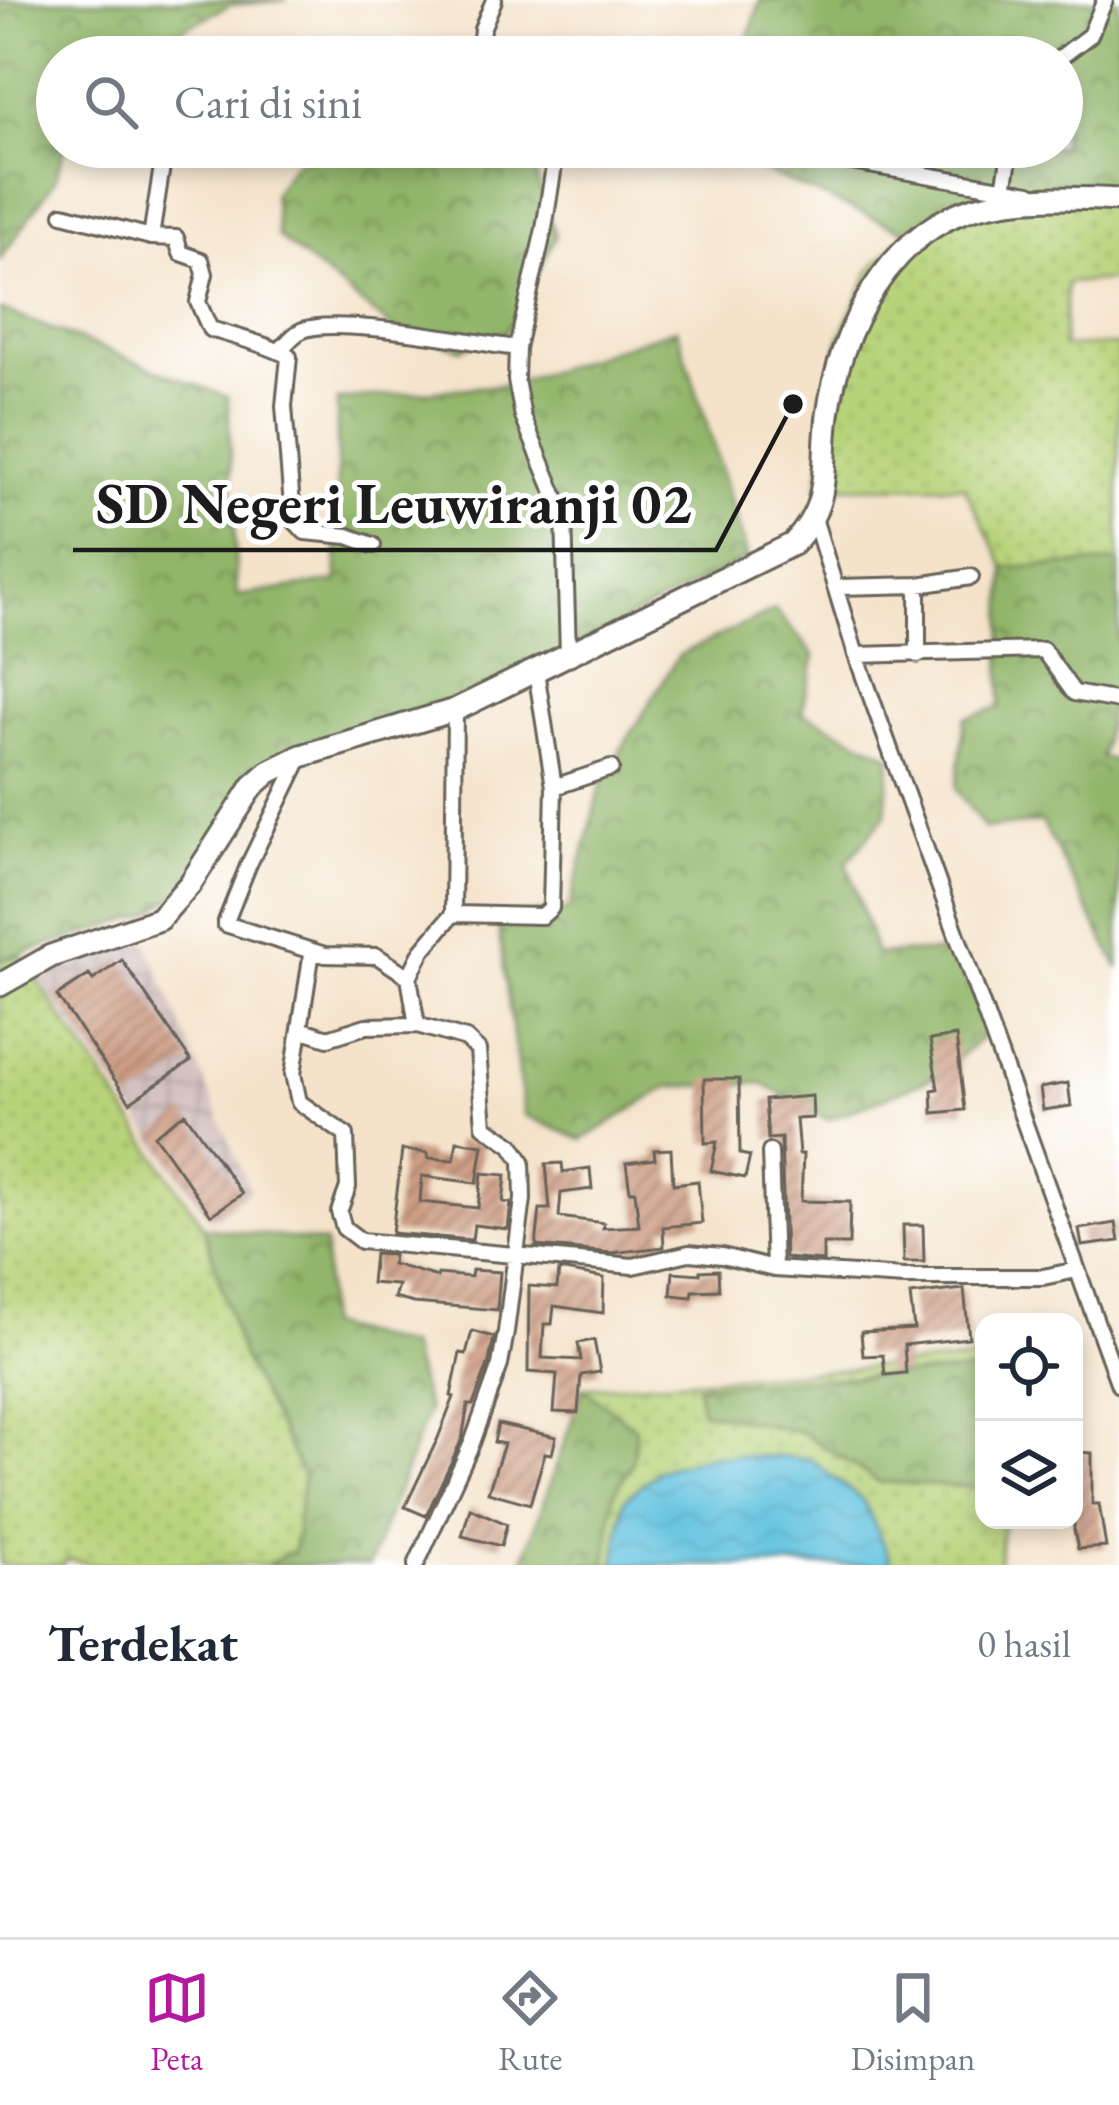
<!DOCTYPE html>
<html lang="id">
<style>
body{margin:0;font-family:"EB Garamond",serif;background:#f2f2f3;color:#1f2937}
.controls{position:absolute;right:36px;bottom:36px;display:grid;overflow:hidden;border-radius:24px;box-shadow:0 6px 18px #0003}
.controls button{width:108px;height:108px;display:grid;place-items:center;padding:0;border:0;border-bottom:3px solid #e0e1e3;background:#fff;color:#1f2937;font:60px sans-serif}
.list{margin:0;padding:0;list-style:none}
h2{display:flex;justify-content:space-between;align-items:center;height:156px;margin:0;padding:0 48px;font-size:51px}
h2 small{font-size:39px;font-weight:400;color:#747a83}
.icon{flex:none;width:66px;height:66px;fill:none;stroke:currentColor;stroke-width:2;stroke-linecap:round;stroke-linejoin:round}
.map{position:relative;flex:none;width:1119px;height:1565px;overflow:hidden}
.search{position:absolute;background:#fff;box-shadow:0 6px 18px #0003;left:36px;right:36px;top:36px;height:132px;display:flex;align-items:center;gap:30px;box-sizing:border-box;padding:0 42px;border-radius:66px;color:#747a83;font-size:45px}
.sheet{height:372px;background:#fff}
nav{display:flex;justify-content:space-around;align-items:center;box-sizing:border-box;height:168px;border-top:3px solid #e0e1e3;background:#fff;font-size:33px;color:#747a83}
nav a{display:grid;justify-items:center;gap:6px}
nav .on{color:#b5179e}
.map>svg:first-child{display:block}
</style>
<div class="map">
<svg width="1119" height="1565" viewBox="0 0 1119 1565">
<defs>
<pattern id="industrial-grid" width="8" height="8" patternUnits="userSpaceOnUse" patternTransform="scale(3)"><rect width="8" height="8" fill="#d1bfbe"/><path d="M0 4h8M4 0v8" fill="none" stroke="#b3a4a3"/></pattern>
<pattern id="green-dots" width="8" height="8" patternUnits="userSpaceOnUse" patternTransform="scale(3)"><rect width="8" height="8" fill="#b7d379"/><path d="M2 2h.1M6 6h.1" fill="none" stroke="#9db568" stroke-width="1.8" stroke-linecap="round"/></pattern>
<pattern id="forest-crowns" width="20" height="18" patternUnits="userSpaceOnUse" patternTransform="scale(3)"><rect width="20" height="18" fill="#91b569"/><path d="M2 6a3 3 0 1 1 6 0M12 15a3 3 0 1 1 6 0" fill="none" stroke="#769256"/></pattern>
<pattern id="water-waves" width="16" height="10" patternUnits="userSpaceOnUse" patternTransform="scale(3)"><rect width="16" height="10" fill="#61c2df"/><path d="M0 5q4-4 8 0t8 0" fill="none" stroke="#54a6bf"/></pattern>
<pattern id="building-hatch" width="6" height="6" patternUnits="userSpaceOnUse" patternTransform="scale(3)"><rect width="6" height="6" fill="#cd9d84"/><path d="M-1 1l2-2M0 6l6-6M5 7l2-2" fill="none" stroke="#a67f6b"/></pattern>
</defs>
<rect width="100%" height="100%" fill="#fff"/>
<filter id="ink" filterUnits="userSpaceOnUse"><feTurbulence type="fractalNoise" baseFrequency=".00833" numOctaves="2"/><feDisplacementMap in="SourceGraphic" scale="24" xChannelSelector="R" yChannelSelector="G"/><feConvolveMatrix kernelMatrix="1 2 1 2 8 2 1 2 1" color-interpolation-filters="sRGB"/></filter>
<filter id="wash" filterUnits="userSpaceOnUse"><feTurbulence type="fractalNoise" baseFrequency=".004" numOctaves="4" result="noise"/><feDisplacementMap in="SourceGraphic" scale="48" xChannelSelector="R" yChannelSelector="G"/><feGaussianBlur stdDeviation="2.7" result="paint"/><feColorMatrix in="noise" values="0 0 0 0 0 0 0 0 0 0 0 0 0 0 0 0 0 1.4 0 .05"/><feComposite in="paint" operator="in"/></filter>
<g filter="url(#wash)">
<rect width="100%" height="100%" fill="#f4e3ca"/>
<!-- industrial -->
<path fill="url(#industrial-grid)" d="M 144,936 L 250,1191 L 211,1220 L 37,975 Z"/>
<!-- green -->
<path fill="url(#green-dots)" stroke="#6a784a" stroke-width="3" d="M 1119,195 L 1119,280 L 1067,283 L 1063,347 L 1119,345 L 1119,562 L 1005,568 L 964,486 L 818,487 L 839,339 L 871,269 L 908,232 L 959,208 Z
M 21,956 L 204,1227 L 241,1354 L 303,1476 L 294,1550 L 266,1565 L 98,1565 L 67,1559 L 62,1565 L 0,1565 L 0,960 Z
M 984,1359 L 984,1520 L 1003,1520 L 998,1565 L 522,1565 L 583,1388 Z"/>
<!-- forest -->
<path fill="url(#forest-crowns)" stroke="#566842" stroke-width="3" d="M 0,0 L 288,0 L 230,5 L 127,57 L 57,57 L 57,147 L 65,147 L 55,180 L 0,260 Z
M 760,0 L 1119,0 L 1119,195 L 959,208 L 908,232 L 715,151 L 716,147 L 1062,147 L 1062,57 L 743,57 Z
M 375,147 L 467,147 L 532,164 L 556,236 L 507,331 L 461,349 L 392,328 L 278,237 L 273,193 L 296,161 Z
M 0,309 L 228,397 L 237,596 L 337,581 L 337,400 L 512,384 L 677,328 L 748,558 L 480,693 L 273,766 L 201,879 L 147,915 L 0,960 Z
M 1119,562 L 1119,659 L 1101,758 L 1119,761 L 1119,969 L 1042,822 L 985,829 L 956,789 L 965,718 L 1000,707 L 1005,568 Z
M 775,610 L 815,656 L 802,712 L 891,756 L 886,815 L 847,862 L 876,954 L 952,951 L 994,1028 L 937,1076 L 828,1120 L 761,1083 L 668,1087 L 582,1140 L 524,1115 L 497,918 L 569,909 L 602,781 L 679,655 Z
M 204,1227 L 325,1243 L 326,1325 L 409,1347 L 428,1411 L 369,1565 L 266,1565 L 294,1550 L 303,1476 L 241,1354 Z
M 984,1371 L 984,1488 L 879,1482 L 801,1432 L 701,1411 L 697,1385 Z
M 583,1388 L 636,1428 L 633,1461 L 614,1494 L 606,1565 L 522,1565 Z"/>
<!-- water -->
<path fill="url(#water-waves)" stroke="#3e6f7e" stroke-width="3" d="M 710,1455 L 808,1458 L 863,1500 L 890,1558 L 887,1565 L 615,1565 L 624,1500 L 659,1470 Z"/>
<g id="blocks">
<!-- building -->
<path fill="url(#building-hatch)" d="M 122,960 L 191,1061 L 130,1102 L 57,996 L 89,975 L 93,980 Z
M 956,1036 L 965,1110 L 933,1113 L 932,1090 L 938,1089 L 930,1040 Z
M 704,1079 L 739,1079 L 740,1154 L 750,1156 L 745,1178 L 711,1171 L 717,1142 L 705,1143 Z
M 1068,1083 L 1071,1106 L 1043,1110 L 1040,1088 Z
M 812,1096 L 813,1118 L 796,1119 L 799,1154 L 803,1154 L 801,1201 L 850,1202 L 849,1244 L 823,1244 L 823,1261 L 785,1258 L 781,1138 L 768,1139 L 765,1100 Z
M 185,1113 L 242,1194 L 211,1215 L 154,1135 Z
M 457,1141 L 483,1145 L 477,1183 L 422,1176 L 420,1202 L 478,1208 L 482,1173 L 506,1175 L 503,1202 L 511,1203 L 508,1229 L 474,1225 L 472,1240 L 392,1233 L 402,1150 L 428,1153 L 428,1158 L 454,1160 Z
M 671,1149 L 673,1184 L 698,1181 L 702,1223 L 663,1227 L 664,1247 L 612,1253 L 536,1246 L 540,1209 L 550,1209 L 546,1164 L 562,1163 L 563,1172 L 590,1168 L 592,1189 L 561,1193 L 559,1217 L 604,1223 L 603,1228 L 639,1226 L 635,1191 L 630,1191 L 626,1163 L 655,1159 L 654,1150 Z
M 1116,1223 L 1119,1241 L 1082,1246 L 1079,1229 Z
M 903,1225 L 923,1225 L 924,1262 L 904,1262 Z
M 374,1254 L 393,1255 L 392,1264 L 437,1277 L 438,1274 L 471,1277 L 472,1270 L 500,1272 L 497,1310 L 414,1303 L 394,1298 L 398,1285 L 371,1283 Z
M 559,1270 L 604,1278 L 603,1313 L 554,1306 L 552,1324 L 544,1324 L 542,1358 L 581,1360 L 578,1343 L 594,1340 L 600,1372 L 581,1375 L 578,1413 L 554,1412 L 557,1374 L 528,1372 L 529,1286 L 557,1288 Z
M 718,1270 L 719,1290 L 693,1291 L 692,1297 L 671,1295 L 673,1272 L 700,1274 L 700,1271 Z
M 964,1289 L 969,1338 L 904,1345 L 906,1373 L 885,1375 L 883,1355 L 863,1356 L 861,1332 L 914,1329 L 910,1295 Z
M 472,1331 L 494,1337 L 489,1362 L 473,1405 L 468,1405 L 462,1439 L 426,1516 L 405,1507 L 438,1438 L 454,1397 L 451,1396 L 460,1353 L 466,1354 Z
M 498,1424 L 556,1437 L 552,1454 L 545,1453 L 530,1504 L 488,1492 L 504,1444 L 494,1442 Z
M 1074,1452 L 1092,1453 L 1092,1504 L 1099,1504 L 1106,1547 L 1078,1549 L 1074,1530 Z
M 470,1508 L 507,1524 L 501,1546 L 462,1536 Z"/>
</g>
</g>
<g filter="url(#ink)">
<use href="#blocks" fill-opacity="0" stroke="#686259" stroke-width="3"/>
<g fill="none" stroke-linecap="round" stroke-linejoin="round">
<!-- minor casing -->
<g stroke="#686259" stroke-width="20">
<path id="minor" d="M 191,55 L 194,57
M 479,57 L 482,29 L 494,0
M 1061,57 L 1090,35 L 1105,0
M 557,147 L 544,229 L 517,348 L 516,380 L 523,417 L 564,516 L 568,654
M 765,147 L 1030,193
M 1004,189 L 1011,147
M 63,214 L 151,237 L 165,147 L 194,147
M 151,237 L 176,238 L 181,253 L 201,260 L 205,274 L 198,302 L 210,329 C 230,335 276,347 289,357 L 284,406 L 293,519 L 305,532 L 348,536 L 373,545
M 280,350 C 286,344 294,334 301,331 C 331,315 477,343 517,348
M 815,521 L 856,655 L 1119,1385
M 838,587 L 918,585 L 971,577
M 856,655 L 1043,650 L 1074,693 L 1119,701
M 918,655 L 918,585
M 536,671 L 554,787 L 611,768
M 301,757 L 248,866 L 225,924 L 325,955 L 377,956 L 409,977
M 453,914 L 542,916 L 551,908 L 554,787
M 312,951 L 293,1074 L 299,1102 L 346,1135 L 348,1187 L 339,1212 L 344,1228 L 361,1241 L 633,1266 L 689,1253 L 722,1256 L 774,1269 L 905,1277 L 1043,1277 L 1077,1270
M 300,1029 L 328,1038 L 366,1026 L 417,1025
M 770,1152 L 774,1269
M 416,1565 L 472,1443 L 500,1365 L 506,1332 L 523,1199 L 522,1161 L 512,1145 L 484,1126 L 478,1050 L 466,1039 L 417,1025 L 409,977 L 422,951 L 453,914 L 455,710"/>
</g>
<!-- secondary casing -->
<g stroke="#686259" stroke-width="27">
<path id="secondary" d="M 0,985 L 51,956 L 159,919 L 190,884 L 253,786 L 269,772 L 301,756 L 455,710 L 793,544 C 833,502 821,468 828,415 C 839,330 891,227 982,206 C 1027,195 1073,198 1119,200"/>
</g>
<!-- minor -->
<use href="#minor" stroke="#fff" stroke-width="14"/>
<!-- secondary -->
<use href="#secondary" stroke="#fff" stroke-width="21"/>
</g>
</g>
<!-- callouts -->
<path fill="none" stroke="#1c1c1c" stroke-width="4.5" d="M793 404L716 550H73"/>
<circle fill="#1c1c1c" stroke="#fff" stroke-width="4.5" cx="793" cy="404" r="12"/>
<g font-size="57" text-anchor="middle" font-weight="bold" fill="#1c1c1c" stroke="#fff" stroke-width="10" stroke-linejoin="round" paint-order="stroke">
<text x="394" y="523">SD Negeri Leuwiranji 02</text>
</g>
</svg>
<div class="controls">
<button><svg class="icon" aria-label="locate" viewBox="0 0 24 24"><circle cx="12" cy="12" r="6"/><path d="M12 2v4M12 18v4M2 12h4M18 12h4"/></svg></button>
<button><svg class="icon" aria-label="layers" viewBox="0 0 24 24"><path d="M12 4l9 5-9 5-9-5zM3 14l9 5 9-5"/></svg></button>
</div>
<div class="search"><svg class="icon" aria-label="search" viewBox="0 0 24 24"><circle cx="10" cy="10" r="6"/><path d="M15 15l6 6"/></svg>Cari di sini</div>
</div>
<section class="sheet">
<h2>Terdekat<small>0 hasil</small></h2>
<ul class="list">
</ul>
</section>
<nav>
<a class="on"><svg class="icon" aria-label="map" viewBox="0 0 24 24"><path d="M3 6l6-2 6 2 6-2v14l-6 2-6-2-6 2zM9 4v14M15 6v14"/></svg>Peta</a>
<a><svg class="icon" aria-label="directions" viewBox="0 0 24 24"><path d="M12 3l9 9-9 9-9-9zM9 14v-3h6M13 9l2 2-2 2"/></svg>Rute</a>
<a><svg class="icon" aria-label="saved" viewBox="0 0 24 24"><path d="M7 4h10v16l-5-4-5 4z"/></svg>Disimpan</a>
</nav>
